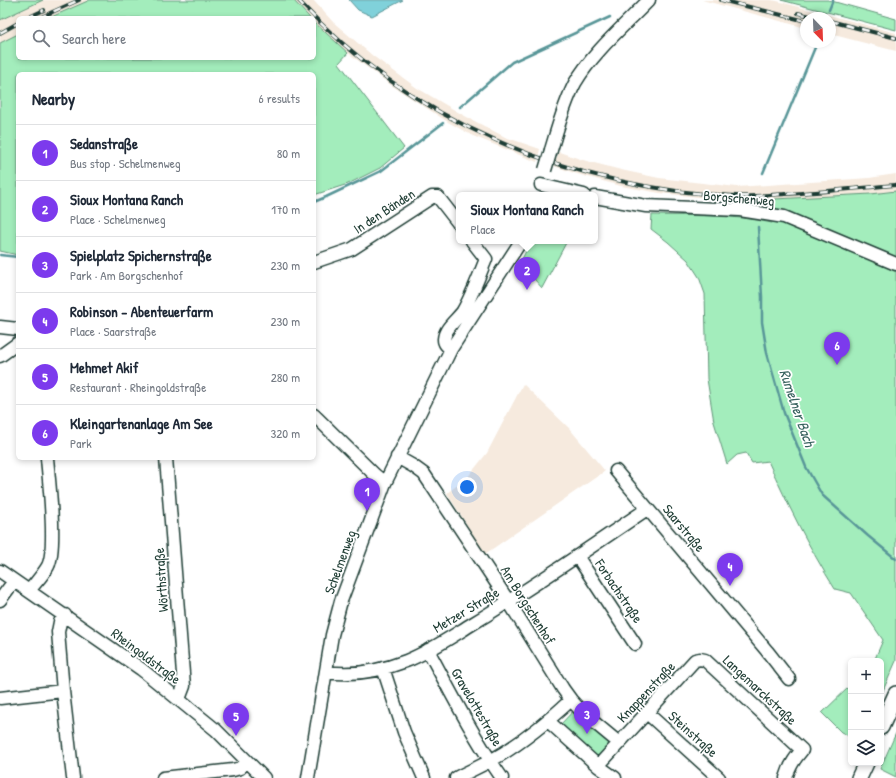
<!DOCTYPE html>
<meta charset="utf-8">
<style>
body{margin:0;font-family:"Patrick Hand",sans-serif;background:#f6f6f7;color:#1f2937}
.controls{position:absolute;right:12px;bottom:12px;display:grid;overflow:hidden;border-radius:6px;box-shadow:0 2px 6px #0003}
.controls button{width:36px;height:36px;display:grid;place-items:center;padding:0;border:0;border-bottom:1px solid #e0e1e3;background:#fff;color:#1f2937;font:20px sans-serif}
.compass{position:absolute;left:800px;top:12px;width:36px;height:36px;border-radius:50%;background:#fff;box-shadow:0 2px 6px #0003;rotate:157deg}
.you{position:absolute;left:467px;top:487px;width:14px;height:14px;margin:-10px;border:3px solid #fff;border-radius:50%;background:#1a73e8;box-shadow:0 0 0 6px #1a73e833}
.badge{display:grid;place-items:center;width:26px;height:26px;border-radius:50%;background:#7c3aed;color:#fff;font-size:13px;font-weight:700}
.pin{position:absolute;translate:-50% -33px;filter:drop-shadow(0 1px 2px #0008)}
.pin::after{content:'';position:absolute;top:21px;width:14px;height:12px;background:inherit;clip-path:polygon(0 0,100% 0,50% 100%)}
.popup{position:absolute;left:456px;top:192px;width:142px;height:52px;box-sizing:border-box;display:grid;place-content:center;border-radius:6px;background:#fff;filter:drop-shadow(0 1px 3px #0005);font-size:13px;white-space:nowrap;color:#747a83}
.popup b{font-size:15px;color:#1f2937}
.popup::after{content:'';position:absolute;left:50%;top:100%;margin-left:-8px;border:8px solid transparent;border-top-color:#fff}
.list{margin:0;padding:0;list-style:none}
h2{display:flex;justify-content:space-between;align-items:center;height:52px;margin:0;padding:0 16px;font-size:17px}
h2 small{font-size:13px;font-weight:400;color:#747a83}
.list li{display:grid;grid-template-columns:26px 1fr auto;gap:12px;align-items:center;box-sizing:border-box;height:56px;padding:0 16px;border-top:1px solid #e0e1e3}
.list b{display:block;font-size:15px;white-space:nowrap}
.list p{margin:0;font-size:13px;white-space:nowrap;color:#747a83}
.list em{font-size:13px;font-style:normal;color:#747a83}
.icon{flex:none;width:22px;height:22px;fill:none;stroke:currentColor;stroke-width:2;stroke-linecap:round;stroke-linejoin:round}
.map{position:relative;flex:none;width:896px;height:778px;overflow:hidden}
.search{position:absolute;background:#fff;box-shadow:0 2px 6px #0003;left:16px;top:16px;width:300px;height:44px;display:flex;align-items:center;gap:10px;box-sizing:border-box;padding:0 14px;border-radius:6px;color:#747a83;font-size:15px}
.panel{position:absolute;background:#fff;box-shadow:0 2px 6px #0003;left:16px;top:72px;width:300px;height:388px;border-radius:6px}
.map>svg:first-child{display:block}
</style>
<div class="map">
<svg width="896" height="778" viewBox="0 0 896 778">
<rect width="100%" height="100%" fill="#fff"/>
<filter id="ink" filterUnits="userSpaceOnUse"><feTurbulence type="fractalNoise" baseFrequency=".025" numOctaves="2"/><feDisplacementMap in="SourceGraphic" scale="8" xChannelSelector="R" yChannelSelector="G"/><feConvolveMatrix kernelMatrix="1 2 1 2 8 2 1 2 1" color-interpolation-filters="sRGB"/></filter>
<g filter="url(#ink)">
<!-- built -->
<path fill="#f6eade" d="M 43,0 L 90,0 L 49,18 L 18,18 L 18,34 L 0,43 L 0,20 Z
M 293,0 L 313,0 L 333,22 L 373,56 L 417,88 L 463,115 L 505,137 L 540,149 L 537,162 L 473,136 L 448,122 L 391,85 L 348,53 L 316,24 L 314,22 L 314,18 L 310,18 Z
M 702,0 L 771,0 L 777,1 L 896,33 L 896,51 L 830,34 L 830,18 L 806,18 L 806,28 Z
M 559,152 L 583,160 L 621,170 L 659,178 L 737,187 L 869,178 L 896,174 L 896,191 L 871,194 L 774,199 L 707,198 L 660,193 L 621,186 L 577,174 L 554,166 Z
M 523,384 L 569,428 L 605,471 L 485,554 L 447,493 L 467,478 L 487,453 Z"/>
<!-- green -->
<path fill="#a3edbc" stroke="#619578" d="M 0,0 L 43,0 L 0,20 Z
M 90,0 L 293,0 L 310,18 L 49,18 Z
M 781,0 L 828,0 L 896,19 L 896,30 Z
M 314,22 L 348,53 L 339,63 L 404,148 L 380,168 L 348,184 L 314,195 L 314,74 L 18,74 L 18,255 L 0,251 L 0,43 L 18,34 L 18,58 L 314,58 Z
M 896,191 L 896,661 L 881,695 L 881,661 L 874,661 L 883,640 L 851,593 L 835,589 C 809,548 788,505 768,461 L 752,463 L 746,453 L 737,455 L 727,464 L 714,422 L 707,379 L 705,294 L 699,277 L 688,260 L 668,242 L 651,229 L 652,215 C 692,216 733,214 772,223 L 774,199 L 871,194 Z
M 531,241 L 567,241 L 542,288 L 520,263 Z
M 851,685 L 851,737 L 841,732 L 822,713 Z
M 575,709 L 614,743 L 599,759 L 560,725 Z
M 896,733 L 896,777 L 880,769 Z"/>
<!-- water -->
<path fill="#80d1da" stroke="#599698" d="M 349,0 L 403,0 L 372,16 L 358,10 Z"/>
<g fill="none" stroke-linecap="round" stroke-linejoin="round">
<!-- stream -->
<path stroke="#599698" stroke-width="2.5" d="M 829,10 L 833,0
M 460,107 L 512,62 L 610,17
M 763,173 L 816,45
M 314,202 L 326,197 L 381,171 L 443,123
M 758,227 L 762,297 L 762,322 L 767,353 L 784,413 L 806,467 L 822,495 L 868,536 L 896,559
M 0,255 L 18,257"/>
<!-- minor casing -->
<g stroke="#1f3d34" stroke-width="15">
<path id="minor" d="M 551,150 C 558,127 564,104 575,83 C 593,52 624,26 649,0
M 541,185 L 584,195
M 595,197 L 646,206 L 740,210 L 784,217 L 896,264
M 314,262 L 352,249 L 432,197 L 438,197 L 459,224
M 0,327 L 18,329
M 451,349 C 447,346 444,344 444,339 C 445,327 457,320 463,311 C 472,295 479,276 486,259 L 472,241
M 0,356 L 18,343
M 314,415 L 375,475 L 385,483
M 397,457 L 413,466 L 424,474 L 509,602 L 563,689 L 571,700 L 584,714 L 619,743
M 166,458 L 184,686 L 179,699
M 616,471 L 767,651 L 789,679
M 577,556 L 635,644
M 0,571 L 141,669 L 216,730 L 264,778
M 29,591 C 35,583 43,575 48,566 C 57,548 49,481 47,458
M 0,600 L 14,581
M 65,615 L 60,622 L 58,632 L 63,691 L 73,778
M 428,650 C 451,693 474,738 502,778
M 383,668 L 404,732 L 424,778
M 326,672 C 354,676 380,671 406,661 C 429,652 451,637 472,624 C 532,588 589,548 647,509
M 0,698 L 63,691
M 647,713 L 719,778
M 548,721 L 598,766 L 615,778
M 598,766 L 695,660 L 700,659 L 705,660 L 802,750 C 794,759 789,767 786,778
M 163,778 L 233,770 L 240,768 L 247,761
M 308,778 L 332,635 L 341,601 L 385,483 L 451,349 L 521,241
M 456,778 C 467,772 479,767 490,761 C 519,745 546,723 571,700"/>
</g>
<!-- major casing -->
<g stroke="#1f3d34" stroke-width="18">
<path id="major" d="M 881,727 L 896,694
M 859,778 L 866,763"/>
</g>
<!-- minor -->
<use href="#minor" stroke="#fff" stroke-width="12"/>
<!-- major -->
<use href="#major" stroke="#fff" stroke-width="15"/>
<!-- rail casing -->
<g stroke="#1f3d34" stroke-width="4">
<path id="rail" d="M 298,0 C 411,122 572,189 736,196 C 752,197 769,195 785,194 C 822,192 859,188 896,185
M 721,0 L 806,21
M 798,13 L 818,18
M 27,18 L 44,10
M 39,18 L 79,0
M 830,21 L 896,38
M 0,33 L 18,23"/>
</g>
<!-- rail -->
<use href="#rail" stroke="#fff" stroke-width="2.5" stroke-dasharray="8" stroke-linecap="butt"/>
<!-- minor-bridge casing -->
<g stroke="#1f3d34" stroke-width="15" stroke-linecap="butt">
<path id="minor-bridge" d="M 545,170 L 551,150"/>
</g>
<!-- minor-bridge -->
<use href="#minor-bridge" stroke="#fff" stroke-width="12"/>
</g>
</g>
<g text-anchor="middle" stroke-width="3.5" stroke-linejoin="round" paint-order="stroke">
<!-- street labels -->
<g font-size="14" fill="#1f3d34" stroke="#fff">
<text transform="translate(739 198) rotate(5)" y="5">Borgschenweg</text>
<text transform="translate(384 211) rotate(-33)" y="5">In den Bänden</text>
<text transform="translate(684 528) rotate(50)" y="5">Saarstraße</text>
<text transform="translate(340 562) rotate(-70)" y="5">Schelmenweg</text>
<text transform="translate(161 580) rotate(-94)" y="5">Wörthstraße</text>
<text transform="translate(619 591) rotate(56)" y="5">Forbachstraße</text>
<text transform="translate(528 605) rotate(58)" y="5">Am Borgschenhof</text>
<text transform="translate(466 610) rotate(-31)" y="5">Metzer Straße</text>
<text transform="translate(146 656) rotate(37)" y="5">Rheingoldstraße</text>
<text transform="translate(760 690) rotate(43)" y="5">Langemarckstraße</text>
<text transform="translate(646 692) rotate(-47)" y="5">Knappenstraße</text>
<text transform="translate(477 707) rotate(60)" y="5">Gravelottestraße</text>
<text transform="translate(693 734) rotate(42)" y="5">Steinstraße</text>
</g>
<!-- water labels -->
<g font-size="15" font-style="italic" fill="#37625e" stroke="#fff">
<text transform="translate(797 408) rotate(71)" y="5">Rumelner Bach</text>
</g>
</g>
</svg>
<div class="controls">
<button>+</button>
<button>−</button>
<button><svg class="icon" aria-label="layers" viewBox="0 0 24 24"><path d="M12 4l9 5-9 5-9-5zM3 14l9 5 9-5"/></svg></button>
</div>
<svg class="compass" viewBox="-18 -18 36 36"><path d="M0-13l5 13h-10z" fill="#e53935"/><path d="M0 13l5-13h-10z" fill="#747a83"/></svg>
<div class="you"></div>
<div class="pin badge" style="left:367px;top:511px">1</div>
<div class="pin badge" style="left:527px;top:290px">2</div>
<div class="popup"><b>Sioux Montana Ranch</b>Place</div>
<div class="pin badge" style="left:587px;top:734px">3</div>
<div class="pin badge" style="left:730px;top:586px">4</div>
<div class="pin badge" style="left:236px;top:736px">5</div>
<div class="pin badge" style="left:837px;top:365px">6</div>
<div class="search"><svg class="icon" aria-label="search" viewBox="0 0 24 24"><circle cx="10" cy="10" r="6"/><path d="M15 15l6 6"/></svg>Search here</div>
<section class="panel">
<h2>Nearby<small>6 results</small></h2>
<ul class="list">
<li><span class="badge">1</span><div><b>Sedanstraße</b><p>Bus stop · Schelmenweg</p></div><em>80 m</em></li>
<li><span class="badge">2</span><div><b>Sioux Montana Ranch</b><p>Place · Schelmenweg</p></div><em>170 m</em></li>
<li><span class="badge">3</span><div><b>Spielplatz Spichernstraße</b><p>Park · Am Borgschenhof</p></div><em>230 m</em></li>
<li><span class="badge">4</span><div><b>Robinson - Abenteuerfarm</b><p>Place · Saarstraße</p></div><em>230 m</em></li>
<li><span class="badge">5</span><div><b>Mehmet Akif</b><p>Restaurant · Rheingoldstraße</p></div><em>280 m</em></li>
<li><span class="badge">6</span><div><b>Kleingartenanlage Am See</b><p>Park</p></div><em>320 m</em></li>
</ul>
</section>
</div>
